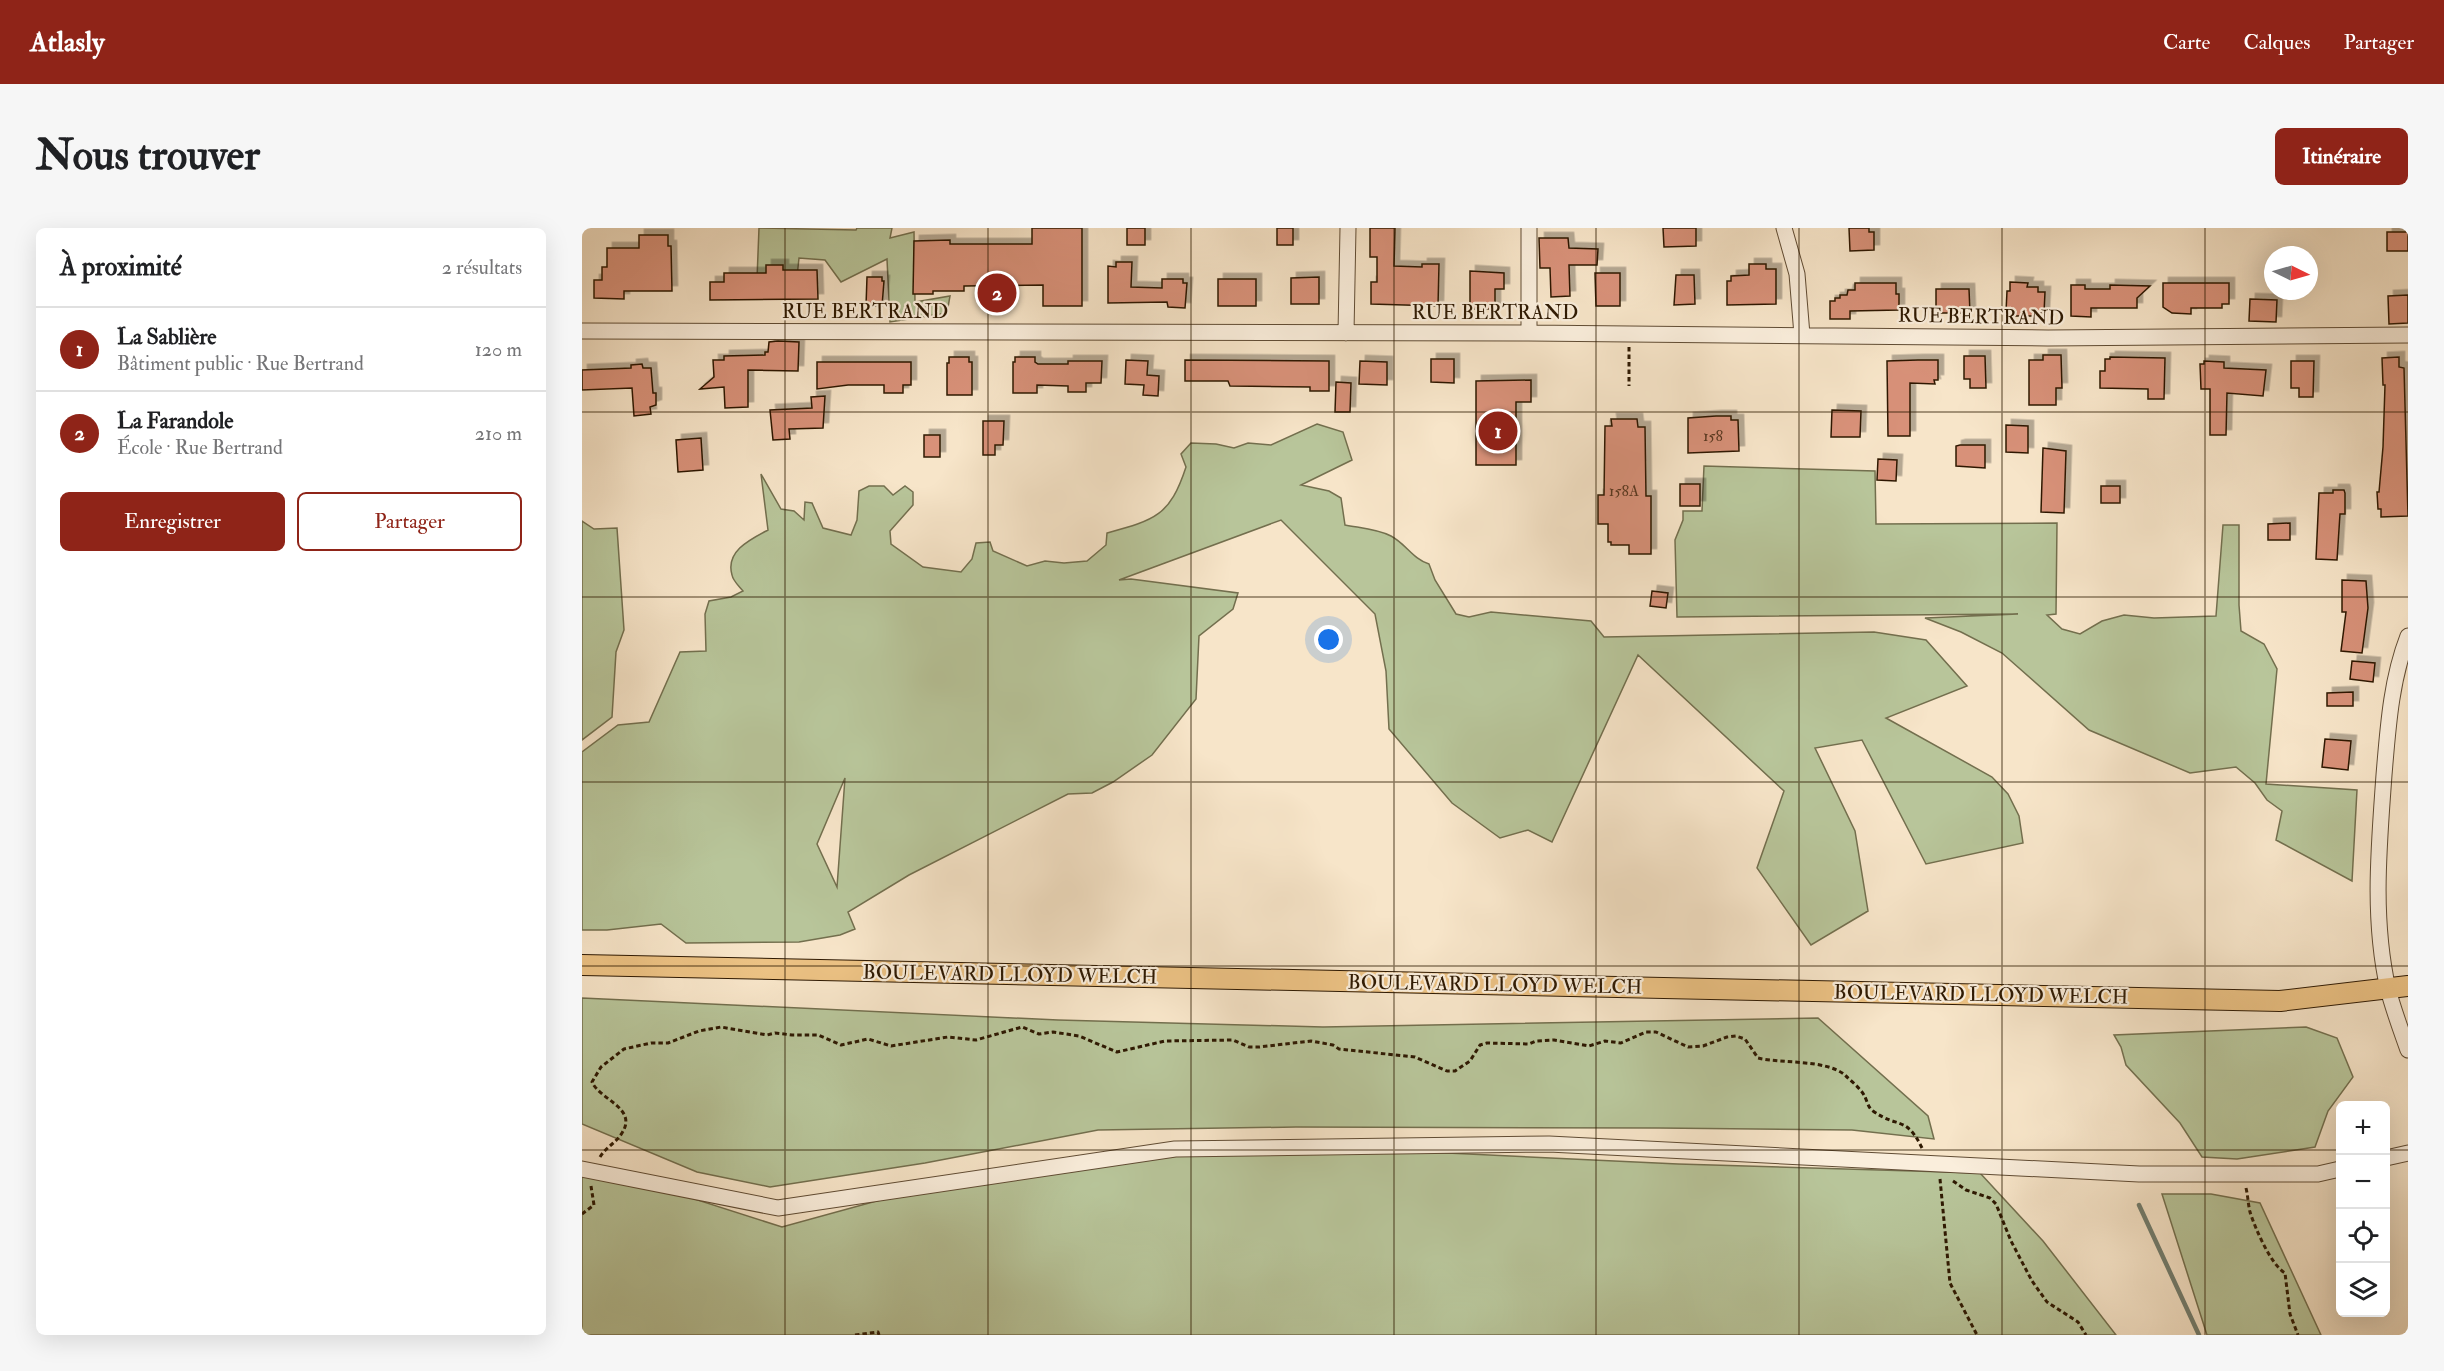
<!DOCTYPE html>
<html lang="fr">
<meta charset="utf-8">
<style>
body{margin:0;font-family:"IM FELL Double Pica",serif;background:#f6f6f6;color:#202124}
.controls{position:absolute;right:18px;bottom:18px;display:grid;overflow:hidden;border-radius:9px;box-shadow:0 6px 24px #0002}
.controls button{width:54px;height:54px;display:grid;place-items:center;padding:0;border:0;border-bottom:2px solid #e0e0e0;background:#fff;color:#202124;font:30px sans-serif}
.compass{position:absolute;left:1682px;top:18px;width:54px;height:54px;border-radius:50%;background:#fff;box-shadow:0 6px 24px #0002;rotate:95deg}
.you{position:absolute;left:747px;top:412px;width:21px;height:21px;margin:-15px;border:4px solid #fff;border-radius:50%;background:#1a73e8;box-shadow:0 0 0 9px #1a73e833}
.badge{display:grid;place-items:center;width:39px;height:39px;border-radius:50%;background:#8f2418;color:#fff;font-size:20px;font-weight:700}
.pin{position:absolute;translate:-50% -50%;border:3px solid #fff;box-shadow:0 2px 6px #0006}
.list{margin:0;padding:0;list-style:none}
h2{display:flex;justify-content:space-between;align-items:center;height:78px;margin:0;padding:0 24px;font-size:26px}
h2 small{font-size:20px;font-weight:400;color:#757577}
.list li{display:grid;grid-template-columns:39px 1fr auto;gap:18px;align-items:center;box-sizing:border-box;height:84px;padding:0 24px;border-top:2px solid #e0e0e0}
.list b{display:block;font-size:22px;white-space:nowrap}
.list p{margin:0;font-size:20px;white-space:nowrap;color:#757577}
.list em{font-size:20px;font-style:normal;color:#757577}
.actions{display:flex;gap:12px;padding:18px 24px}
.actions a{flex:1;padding:14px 0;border:2px solid #8f2418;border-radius:9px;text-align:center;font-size:21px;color:#8f2418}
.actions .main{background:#8f2418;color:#fff}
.icon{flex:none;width:33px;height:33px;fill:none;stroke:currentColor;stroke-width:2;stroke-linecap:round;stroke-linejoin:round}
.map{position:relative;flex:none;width:1826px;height:1107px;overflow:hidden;border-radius:9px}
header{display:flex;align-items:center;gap:36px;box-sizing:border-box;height:84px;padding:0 30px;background:#8f2418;color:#fff}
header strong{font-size:28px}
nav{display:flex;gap:33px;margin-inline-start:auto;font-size:21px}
.intro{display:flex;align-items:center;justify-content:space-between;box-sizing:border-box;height:144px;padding:0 36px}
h1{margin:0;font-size:42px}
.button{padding:15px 27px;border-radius:9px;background:#8f2418;color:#fff;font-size:21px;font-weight:700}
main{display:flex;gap:36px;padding:0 36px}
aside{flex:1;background:#fff;border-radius:9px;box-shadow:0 6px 24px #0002}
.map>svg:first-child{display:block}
</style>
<header>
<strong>Atlasly</strong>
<nav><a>Carte</a><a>Calques</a><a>Partager</a></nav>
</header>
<div class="intro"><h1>Nous trouver</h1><a class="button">Itinéraire</a></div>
<main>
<aside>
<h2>À proximité<small>2 résultats</small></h2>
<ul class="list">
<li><span class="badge">1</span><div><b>La Sablière</b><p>Bâtiment public · Rue Bertrand</p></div><em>120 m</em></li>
<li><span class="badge">2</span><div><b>La Farandole</b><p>École · Rue Bertrand</p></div><em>210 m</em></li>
</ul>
<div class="actions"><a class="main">Enregistrer</a><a>Partager</a></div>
</aside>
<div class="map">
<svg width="1826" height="1107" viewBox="0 0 1826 1107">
<defs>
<filter id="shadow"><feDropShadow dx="5.5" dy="-5.5" stdDeviation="0" flood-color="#0004"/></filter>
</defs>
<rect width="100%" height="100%" fill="#f7e5c9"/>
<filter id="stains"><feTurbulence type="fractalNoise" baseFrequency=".00333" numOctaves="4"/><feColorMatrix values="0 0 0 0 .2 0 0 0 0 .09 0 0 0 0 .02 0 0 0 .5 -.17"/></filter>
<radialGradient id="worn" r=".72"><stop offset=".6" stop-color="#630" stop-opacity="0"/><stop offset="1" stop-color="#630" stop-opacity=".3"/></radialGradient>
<!-- green -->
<path fill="#b8c59a" stroke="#736f4e" stroke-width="1.5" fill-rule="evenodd" d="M 177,0 L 274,2 L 275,0 L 310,0 L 308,10 L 332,4 L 333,74 L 368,68 L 365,85 L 308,94 L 305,31 L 259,54 L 243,32 L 217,30 L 214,58 L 175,51 Z
M 735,196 L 761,204 L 770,232 L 719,257 L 747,263 L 759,270 L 763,297 C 778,300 795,301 809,308 C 824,316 831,331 847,336 L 853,352 L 874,386 L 887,389 L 909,384 L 1009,393 L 1022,409 L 1292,404 L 1344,412 L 1385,458 L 1304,490 L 1410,549 L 1426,566 L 1437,588 L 1441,615 L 1344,636 L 1280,512 L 1233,520 L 1273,603 L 1286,683 L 1229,717 L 1175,640 L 1202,563 L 1056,427 L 970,614 L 946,602 L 918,610 L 870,575 L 807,501 L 804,443 L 793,386 L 699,292 L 537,352 L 549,351 L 656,365 L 651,381 L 617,408 L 614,471 L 570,527 L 531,554 L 510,565 L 486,566 L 327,647 L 266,684 L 273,701 L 258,707 L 217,714 L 104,715 L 79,696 L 25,702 L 0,702 L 0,524 L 36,497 L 67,494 L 98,424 L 124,423 L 123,386 L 127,373 L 149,369 L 161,363 C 157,358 151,353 150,347 C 143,323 169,311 186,302 L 179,246 L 199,281 L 212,283 L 222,292 L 223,274 L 230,275 L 241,300 L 269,307 L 275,292 L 277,263 L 287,258 L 302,258 L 311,267 L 323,258 L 331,264 L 331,277 L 308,303 L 309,316 L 341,339 L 379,344 L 390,331 L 394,315 L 408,314 L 411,323 L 445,338 L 463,333 L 482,335 L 505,333 L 524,317 L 525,305 C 573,292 588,288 604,239 L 599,226 L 609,215 L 634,216 L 652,220 L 666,215 L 689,217 ZM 263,550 L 255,659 L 235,616 Z
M 1122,238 L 1293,243 L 1294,296 L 1475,295 L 1474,386 L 1465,387 L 1480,401 L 1498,406 L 1520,393 L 1542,387 L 1572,390 L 1634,388 L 1641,297 L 1657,297 L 1657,377 L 1659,403 L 1682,416 L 1695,441 L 1684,556 L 1775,562 L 1770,653 L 1694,612 L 1700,583 L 1685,572 L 1673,555 L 1654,539 L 1608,545 L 1507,502 L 1420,425 L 1379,404 L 1343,390 L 1436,386 L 1095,389 L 1093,312 L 1101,292 L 1101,283 L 1120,283 Z
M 0,293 L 12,301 L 35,300 L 42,402 L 34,424 L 30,489 L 0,512 Z
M 0,770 L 476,792 L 741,799 L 1236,790 L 1346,888 L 1352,911 L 1270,902 L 1077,900 L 714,899 L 516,902 L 343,935 L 188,959 L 115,944 L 0,896 Z
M 1724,799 L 1755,810 L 1771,849 L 1746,883 L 1733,919 L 1655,931 L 1620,929 L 1598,895 L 1544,837 L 1539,819 L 1532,807 Z
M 802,922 L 1096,936 L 1398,945 L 1461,1013 L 1534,1107 L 0,1107 L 0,935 L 200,999 L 349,958 L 478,931 Z
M 1580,966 L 1629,966 L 1678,975 L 1739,1107 L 1625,1107 Z"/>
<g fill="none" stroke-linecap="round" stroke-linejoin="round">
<!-- stream -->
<path stroke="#717d6f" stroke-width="4.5" d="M 1557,977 L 1617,1107"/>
</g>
<!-- building -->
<path fill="#d89179" stroke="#2e1902" stroke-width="1.5" filter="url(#shadow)" d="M 450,0 L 500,0 L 500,78 L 461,78 L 461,57 L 382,58 L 382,63 L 351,63 L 351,66 L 331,66 L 332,13 L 368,12 L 368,16 L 450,16 Z
M 545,0 L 563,0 L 563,17 L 545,17 Z
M 695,0 L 711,0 L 711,17 L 695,17 Z
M 788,0 L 813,0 L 812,38 L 840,39 L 840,36 L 857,36 L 856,78 L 789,76 L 789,54 L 795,54 L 795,29 L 788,29 Z
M 1081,0 L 1114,0 L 1114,18 L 1082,19 Z
M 1267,0 L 1287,0 L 1287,4 L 1292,4 L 1292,22 L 1268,23 Z
M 1805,4 L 1826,4 L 1826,23 L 1805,23 Z
M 57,7 L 86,7 L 86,18 L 89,18 L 90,63 L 42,63 L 42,71 L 12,70 L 12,52 L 20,52 L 20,39 L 25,39 L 25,20 L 57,20 Z
M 957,10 L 986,10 L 987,20 L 1016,21 L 1015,37 L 987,37 L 988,68 L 969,69 L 968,40 L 958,40 Z
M 534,34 L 550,34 L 549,59 L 580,60 L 580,51 L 601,51 L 601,55 L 605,55 L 603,80 L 586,79 L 585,74 L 526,75 L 526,38 L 534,39 Z
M 1167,36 L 1184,36 L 1184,41 L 1194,41 L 1194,76 L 1145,77 L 1145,53 L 1149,53 L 1149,48 L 1167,47 Z
M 184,37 L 201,37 L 201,42 L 235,42 L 236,71 L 128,72 L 128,54 L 142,54 L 142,45 L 184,45 Z
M 888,43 L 922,45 L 922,61 L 913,61 L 913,81 L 888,81 Z
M 1013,45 L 1038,45 L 1038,78 L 1014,78 Z
M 1094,47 L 1112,47 L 1113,76 L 1092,77 Z
M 285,49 L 300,49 L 300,53 L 302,53 L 300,78 L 284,78 Z
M 737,49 L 737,76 L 709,76 L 709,50 Z
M 636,51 L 674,51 L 674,78 L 636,78 Z
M 1428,54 L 1446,55 L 1445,59 L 1456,59 L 1456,64 L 1463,64 L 1462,85 L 1457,84 L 1456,88 L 1426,88 L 1426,84 L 1424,84 L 1425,63 L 1428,63 Z
M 1273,55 L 1314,55 L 1314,66 L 1317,66 L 1317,82 L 1268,83 L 1268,91 L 1248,91 L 1248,73 L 1253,73 L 1253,70 L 1258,70 L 1258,67 L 1265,67 L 1266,62 L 1273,62 Z
M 1581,55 L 1647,55 L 1647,76 L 1640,76 L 1640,80 L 1609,80 L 1609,86 L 1590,85 L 1581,79 Z
M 1489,57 L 1503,57 L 1503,61 L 1528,61 L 1528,57 L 1568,58 L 1555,70 L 1555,80 L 1509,80 L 1509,89 L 1489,88 Z
M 1354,61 L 1387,61 L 1388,85 L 1354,85 Z
M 1826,67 L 1826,95 L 1807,96 L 1806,68 Z
M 1668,71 L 1695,72 L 1694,94 L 1667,93 Z
M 196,113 L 217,114 L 216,143 L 166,142 L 166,179 L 143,180 L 142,159 L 118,161 L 132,149 L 131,132 L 142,132 L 142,128 L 183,127 L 183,124 L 186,124 L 187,114 Z
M 1461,127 L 1479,127 L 1480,160 L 1474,160 L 1474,177 L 1447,177 L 1447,132 L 1461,132 Z
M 1382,128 L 1403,128 L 1404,160 L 1388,160 L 1388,151 L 1382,151 Z
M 367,129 L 387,129 L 387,134 L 390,134 L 390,167 L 365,167 L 365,135 L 367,135 Z
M 433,129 L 453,129 L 453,134 L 456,136 L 486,136 L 486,133 L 520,133 L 519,155 L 504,155 L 504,164 L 486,164 L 486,158 L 455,157 L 455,165 L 431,165 L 431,134 L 433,134 Z
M 1528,129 L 1583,130 L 1582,171 L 1566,171 L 1566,161 L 1518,160 L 1518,143 L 1523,143 L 1523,131 L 1528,131 Z
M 1817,129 L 1817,139 L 1822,140 L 1826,288 L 1799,289 L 1799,281 L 1796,281 L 1795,264 L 1797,264 L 1801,219 L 1803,157 L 1801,157 L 1800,130 Z
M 849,131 L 872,131 L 872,155 L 849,154 Z
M 544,132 L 566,133 L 565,147 L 577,148 L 576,168 L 561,167 L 562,157 L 543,156 Z
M 603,132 L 747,133 L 747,163 L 728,163 L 728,159 L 648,158 L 646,153 L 603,153 Z
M 1336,132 L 1356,132 L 1356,152 L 1352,152 L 1353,156 L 1328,155 L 1328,208 L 1306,208 L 1305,133 Z
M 778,133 L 805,134 L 805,157 L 777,156 Z
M 1622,133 L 1642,134 L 1642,140 L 1684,142 L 1681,168 L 1645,165 L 1644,207 L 1628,207 L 1628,161 L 1619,161 L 1618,136 L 1622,136 Z
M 1709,133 L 1732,133 L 1731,169 L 1717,169 L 1717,160 L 1709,160 Z
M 235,134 L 329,134 L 329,157 L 321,157 L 321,165 L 302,165 L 302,157 L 266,157 L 235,161 Z
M 60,136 L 61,140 L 69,140 L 71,165 L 74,165 L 74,177 L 68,179 L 69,186 L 52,188 L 50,160 L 0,162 L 0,142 L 49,140 L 49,137 Z
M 949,152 L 949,174 L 934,174 L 934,237 L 894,237 L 894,153 Z
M 754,154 L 769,155 L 768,184 L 753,184 Z
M 243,168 L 241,200 L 207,201 L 208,211 L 191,212 L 188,182 L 230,180 L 229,169 Z
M 1250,182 L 1279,183 L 1278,209 L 1249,209 Z
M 1134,188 L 1149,188 L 1149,192 L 1156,192 L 1157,223 L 1106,225 L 1106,190 Z
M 1029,191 L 1055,191 L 1056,199 L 1063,199 L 1064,268 L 1069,268 L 1069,326 L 1047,326 L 1047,317 L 1029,317 L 1029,314 L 1026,314 L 1026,296 L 1016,296 L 1016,267 L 1022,267 L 1023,198 L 1030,198 Z
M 401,193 L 422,193 L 421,217 L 413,217 L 413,227 L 401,227 Z
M 1424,197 L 1446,198 L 1446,225 L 1424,224 Z
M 342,207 L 358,207 L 358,229 L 342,229 Z
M 119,210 L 121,242 L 96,244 L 94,212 Z
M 1378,217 L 1403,217 L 1403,240 L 1374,238 L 1374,218 Z
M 1461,220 L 1484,223 L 1482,285 L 1459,284 Z
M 1296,231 L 1315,232 L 1314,253 L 1295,252 Z
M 1098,256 L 1118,256 L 1118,278 L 1098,278 Z
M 1519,258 L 1538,258 L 1538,275 L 1519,275 Z
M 1751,262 L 1762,262 L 1763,265 L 1763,286 L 1758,286 L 1755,332 L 1734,331 L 1737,265 L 1751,265 Z
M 1708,295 L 1708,312 L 1686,312 L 1686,296 Z
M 1760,352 L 1784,353 L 1786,380 L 1780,425 L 1759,423 L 1764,384 L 1760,384 Z
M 1070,363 L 1086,365 L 1084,380 L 1068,378 Z
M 1770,433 L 1793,435 L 1791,454 L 1768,451 Z
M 1771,464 L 1771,478 L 1745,478 L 1745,465 Z
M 1743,511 L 1769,513 L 1766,542 L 1740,539 Z"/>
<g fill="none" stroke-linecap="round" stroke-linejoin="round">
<!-- minor casing -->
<g stroke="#604c34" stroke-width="17">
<path id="minor" d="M 1202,0 L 1215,46 L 1220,107
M 0,103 L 947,105 L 1466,110 L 1826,107
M 764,105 L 766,0
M 947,105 L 947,0
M 1826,408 C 1809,452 1806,499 1802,547 C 1797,618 1790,690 1806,761 C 1811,781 1819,802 1826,822
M 1804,930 L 1826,925
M 0,941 L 196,980 L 593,921 L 967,916 L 1557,946 L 1736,946 L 1758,941"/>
</g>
<!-- major casing -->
<g stroke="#2e1902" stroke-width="22">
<path id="major" d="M 0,737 L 1698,773 L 1826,758"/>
</g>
<!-- path -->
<path stroke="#2e1902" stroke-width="3" stroke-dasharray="4.5 3" stroke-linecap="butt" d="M 1047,119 L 1047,158
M 18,929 C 24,919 34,915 40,905 C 56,880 18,872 10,854 L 19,839 L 42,821 L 69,815 L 86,815 L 117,803 L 139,799 L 185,807 L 193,805 L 210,807 L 236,807 L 259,817 L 286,811 L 309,818 L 366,809 L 394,812 L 440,799 L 457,806 L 471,804 L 497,808 L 535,824 L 583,813 L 651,812 L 667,819 L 677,819 L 729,813 L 751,817 L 757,821 L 833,829 L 865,843 L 873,843 L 888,833 L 898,817 L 905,815 L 947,816 L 954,813 L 972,812 L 1007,818 L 1023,813 L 1039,815 L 1064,804 L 1074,804 L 1106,819 L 1121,818 L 1145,809 L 1154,808 L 1163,811 L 1176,830 C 1201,836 1243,831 1263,847 C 1269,853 1278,860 1282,867 C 1285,872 1286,880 1291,883 C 1316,901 1324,887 1340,920
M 1358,951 L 1368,1055 L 1395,1107
M 1371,953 L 1384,962 L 1408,970 L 1414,976 L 1429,1013 L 1450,1053 L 1465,1074 L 1496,1094 L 1504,1107
M 1664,960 C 1666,968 1666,976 1668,984 C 1673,1000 1689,1037 1703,1045 L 1708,1086 L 1716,1107
M 0,986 L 12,977 L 9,958
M 273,1107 L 296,1104 L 297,1107"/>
<!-- minor -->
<use href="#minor" stroke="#faeedc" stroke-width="15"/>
<!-- major -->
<use href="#major" stroke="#ecc284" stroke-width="20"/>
</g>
<!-- grid -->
<path fill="none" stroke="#2e1902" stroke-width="1.5" stroke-opacity="0.55" d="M 203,0 L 203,1107M 406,0 L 406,1107M 609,0 L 609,1107M 812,0 L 812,1107M 1014,0 L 1014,1107M 1217,0 L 1217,1107M 1420,0 L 1420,1107M 1623,0 L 1623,1107M 0,184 L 1826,184M 0,369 L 1826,369M 0,554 L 1826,554M 0,738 L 1826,738M 0,922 L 1758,922M 1804,922 L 1826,922"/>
<g text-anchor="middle" stroke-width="4.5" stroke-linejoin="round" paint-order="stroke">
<!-- number labels -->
<g font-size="16" fill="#583720">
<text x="1131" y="213">158</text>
<text x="1042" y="268">158A</text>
</g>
<!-- street labels -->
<g font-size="20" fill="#2e1902" stroke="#faeedc">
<text x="283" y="90">RUE BERTRAND</text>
<text x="913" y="91">RUE BERTRAND</text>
<text transform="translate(1399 88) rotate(1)" y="7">RUE BERTRAND</text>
<text transform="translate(428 746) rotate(1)" y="7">BOULEVARD LLOYD WELCH</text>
<text transform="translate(913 756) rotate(1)" y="7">BOULEVARD LLOYD WELCH</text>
<text transform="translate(1399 766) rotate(1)" y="7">BOULEVARD LLOYD WELCH</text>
</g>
</g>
<rect width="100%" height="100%" filter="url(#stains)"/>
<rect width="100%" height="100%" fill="url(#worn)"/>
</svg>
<div class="controls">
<button>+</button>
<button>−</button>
<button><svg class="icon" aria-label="locate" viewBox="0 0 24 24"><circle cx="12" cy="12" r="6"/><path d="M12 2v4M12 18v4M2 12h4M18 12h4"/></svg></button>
<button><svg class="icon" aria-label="layers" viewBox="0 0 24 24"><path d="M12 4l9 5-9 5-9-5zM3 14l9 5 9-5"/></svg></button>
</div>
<svg class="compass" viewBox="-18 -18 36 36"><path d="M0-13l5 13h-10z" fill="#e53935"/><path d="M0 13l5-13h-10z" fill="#757577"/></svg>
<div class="you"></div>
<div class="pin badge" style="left:916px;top:203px">1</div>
<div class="pin badge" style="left:415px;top:65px">2</div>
</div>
</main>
